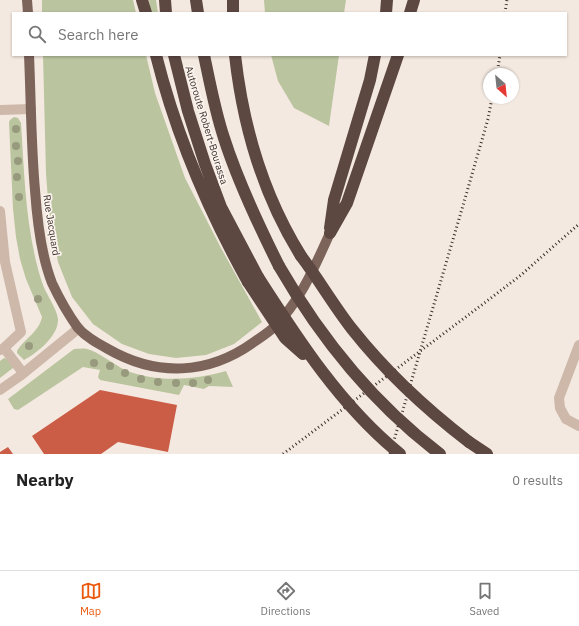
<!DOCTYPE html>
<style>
body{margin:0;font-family:"IBM Plex Sans",sans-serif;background:#f2f2f2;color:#222}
.compass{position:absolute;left:483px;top:68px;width:36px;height:36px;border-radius:50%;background:#fff;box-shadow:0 1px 3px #0004;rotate:153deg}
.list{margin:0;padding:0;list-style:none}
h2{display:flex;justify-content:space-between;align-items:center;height:52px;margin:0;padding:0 16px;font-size:17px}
h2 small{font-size:13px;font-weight:400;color:#767676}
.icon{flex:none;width:22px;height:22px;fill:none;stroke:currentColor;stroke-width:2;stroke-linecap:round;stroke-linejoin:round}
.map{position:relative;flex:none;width:579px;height:454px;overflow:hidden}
.search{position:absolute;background:#fff;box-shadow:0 1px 3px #0004;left:12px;right:12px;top:12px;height:44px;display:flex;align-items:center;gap:10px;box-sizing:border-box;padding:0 14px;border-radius:0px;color:#767676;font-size:15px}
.sheet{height:116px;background:#fff}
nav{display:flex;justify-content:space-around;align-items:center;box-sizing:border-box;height:56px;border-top:1px solid #e0e0e0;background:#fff;font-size:11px;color:#767676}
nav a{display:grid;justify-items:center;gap:2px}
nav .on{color:#ea580c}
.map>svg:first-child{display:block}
</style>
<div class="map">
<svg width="579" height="454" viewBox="0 0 579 454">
<rect width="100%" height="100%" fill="#f4e9e0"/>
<!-- green -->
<path fill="#bac49e" d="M 42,0 L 133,0 L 136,13 L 42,13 Z
M 149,0 L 156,0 L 158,13 L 151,13 Z
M 264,0 L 346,0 L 344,13 L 265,13 Z
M 43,55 L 146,55 L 155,93 L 185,178 L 221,248 L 262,322 L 234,344 L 206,355 L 176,358 L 149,354 L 122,344 L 93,324 L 72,297 L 58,262 L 49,212 L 46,174 Z
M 271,55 L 339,55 L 329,126 L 294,108 L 278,81 Z
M 14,117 L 18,118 L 21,123 C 24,169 25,215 36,261 C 38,269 40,277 43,285 C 46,294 59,312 58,321 C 57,337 37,353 24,360 L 17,353 L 17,351 C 24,339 39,332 42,317 L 26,279 L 20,259 L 16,237 L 13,209 L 9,122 L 10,120 Z
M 74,349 C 78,349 83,348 87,349 C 99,352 113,364 125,370 C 158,383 193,380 226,371 L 233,387 L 209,386 L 204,389 L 184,385 L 179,395 L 100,380 L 98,377 L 100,370 L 83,367 L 18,410 L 14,409 L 8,399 Z
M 4,358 L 7,359 L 13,365 L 13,368 L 0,378 L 0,361 Z"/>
<!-- building -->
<path fill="#cb5d47" d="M 100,390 L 177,405 L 168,452 L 118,442 L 101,454 L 44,454 L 32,436 Z
M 8,447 L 13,454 L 0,454 L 0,452 Z"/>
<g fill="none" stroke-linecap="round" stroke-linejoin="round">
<!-- minor -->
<path stroke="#cdb8aa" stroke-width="10" d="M 0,110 L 31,109
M 0,211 L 5,262 L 21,332 L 4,348 L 0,350
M 579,345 L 559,398 L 560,408 L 566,419 L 579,426
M 4,348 L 23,373
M 0,390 L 20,376 L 79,328"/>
<!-- major -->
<path stroke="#7d645b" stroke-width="10" d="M 27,0 L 28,13
M 29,55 C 31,100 31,145 35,190 C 37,219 41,255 52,283 C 59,298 68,314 78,328 C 86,337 97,343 108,349 C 157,377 208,375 254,342 C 261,337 268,333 274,327 C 300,302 315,266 330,233"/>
<!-- highway -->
<path stroke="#5c4741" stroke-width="12" d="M 142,0 L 146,13
M 165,0 L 166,13
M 196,0 L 198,13
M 233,0 L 233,13
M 386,13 L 387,0
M 410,13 L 414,0
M 156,55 C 176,135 208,210 248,282
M 174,55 L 188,111 L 205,164 L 221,207 L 258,277
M 204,55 C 210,83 215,111 224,138 C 238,182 258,224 279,266
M 235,55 C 243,127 263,195 301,256
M 330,228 L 334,200 L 370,80 L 375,55
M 330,233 L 347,203 L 398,55
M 469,442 L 487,454"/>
<!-- rail -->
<path stroke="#3b2e2a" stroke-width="3" stroke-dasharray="1 3" stroke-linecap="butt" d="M 505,13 L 507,0
M 497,74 L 500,55
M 283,454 L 487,301 L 521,275 L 579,224
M 390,454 L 464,202 L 488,119 L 492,98"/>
<!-- highway-bridge -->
<path stroke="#5c4741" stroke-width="12" d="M 301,256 C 319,280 334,306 352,329 C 386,372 426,409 469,442
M 279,266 C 320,337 374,404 440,454
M 258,277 C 299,341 341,406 400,454
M 248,282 L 285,338 L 303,354"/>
</g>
<!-- trees -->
<g fill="#989a7e">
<circle cx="16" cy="129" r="4"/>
<circle cx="16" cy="146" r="4"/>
<circle cx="18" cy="161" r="4"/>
<circle cx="17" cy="177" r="4"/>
<circle cx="19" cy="197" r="4"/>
<circle cx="38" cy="299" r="4"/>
<circle cx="29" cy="346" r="4"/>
<circle cx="94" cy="363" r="4"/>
<circle cx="110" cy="366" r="4"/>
<circle cx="125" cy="373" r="4"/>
<circle cx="141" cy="379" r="4"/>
<circle cx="208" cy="380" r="4"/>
<circle cx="158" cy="382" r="4"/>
<circle cx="176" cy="383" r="4"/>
<circle cx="193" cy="383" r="4"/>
</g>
<g text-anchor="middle" stroke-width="3.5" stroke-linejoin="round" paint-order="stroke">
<!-- street labels -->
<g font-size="10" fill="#3b2e2a" stroke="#fbf3ed">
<text transform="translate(207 125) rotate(73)" y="4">Autoroute Robert-Bourassa</text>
<text transform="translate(52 225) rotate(81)" y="4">Rue Jacquard</text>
</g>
</g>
</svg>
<svg class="compass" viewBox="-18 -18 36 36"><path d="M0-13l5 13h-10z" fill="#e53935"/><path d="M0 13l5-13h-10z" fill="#767676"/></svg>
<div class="search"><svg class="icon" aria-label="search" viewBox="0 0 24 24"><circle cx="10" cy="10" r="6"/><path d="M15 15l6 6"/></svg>Search here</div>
</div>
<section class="sheet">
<h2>Nearby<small>0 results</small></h2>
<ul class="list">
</ul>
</section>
<nav>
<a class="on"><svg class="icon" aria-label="map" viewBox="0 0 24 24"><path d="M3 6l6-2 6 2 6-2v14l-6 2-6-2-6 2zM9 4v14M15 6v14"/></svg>Map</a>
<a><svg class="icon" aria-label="directions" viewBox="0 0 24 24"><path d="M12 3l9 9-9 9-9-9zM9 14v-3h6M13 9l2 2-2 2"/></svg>Directions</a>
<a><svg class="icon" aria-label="saved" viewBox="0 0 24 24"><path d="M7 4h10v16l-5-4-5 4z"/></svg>Saved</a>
</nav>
